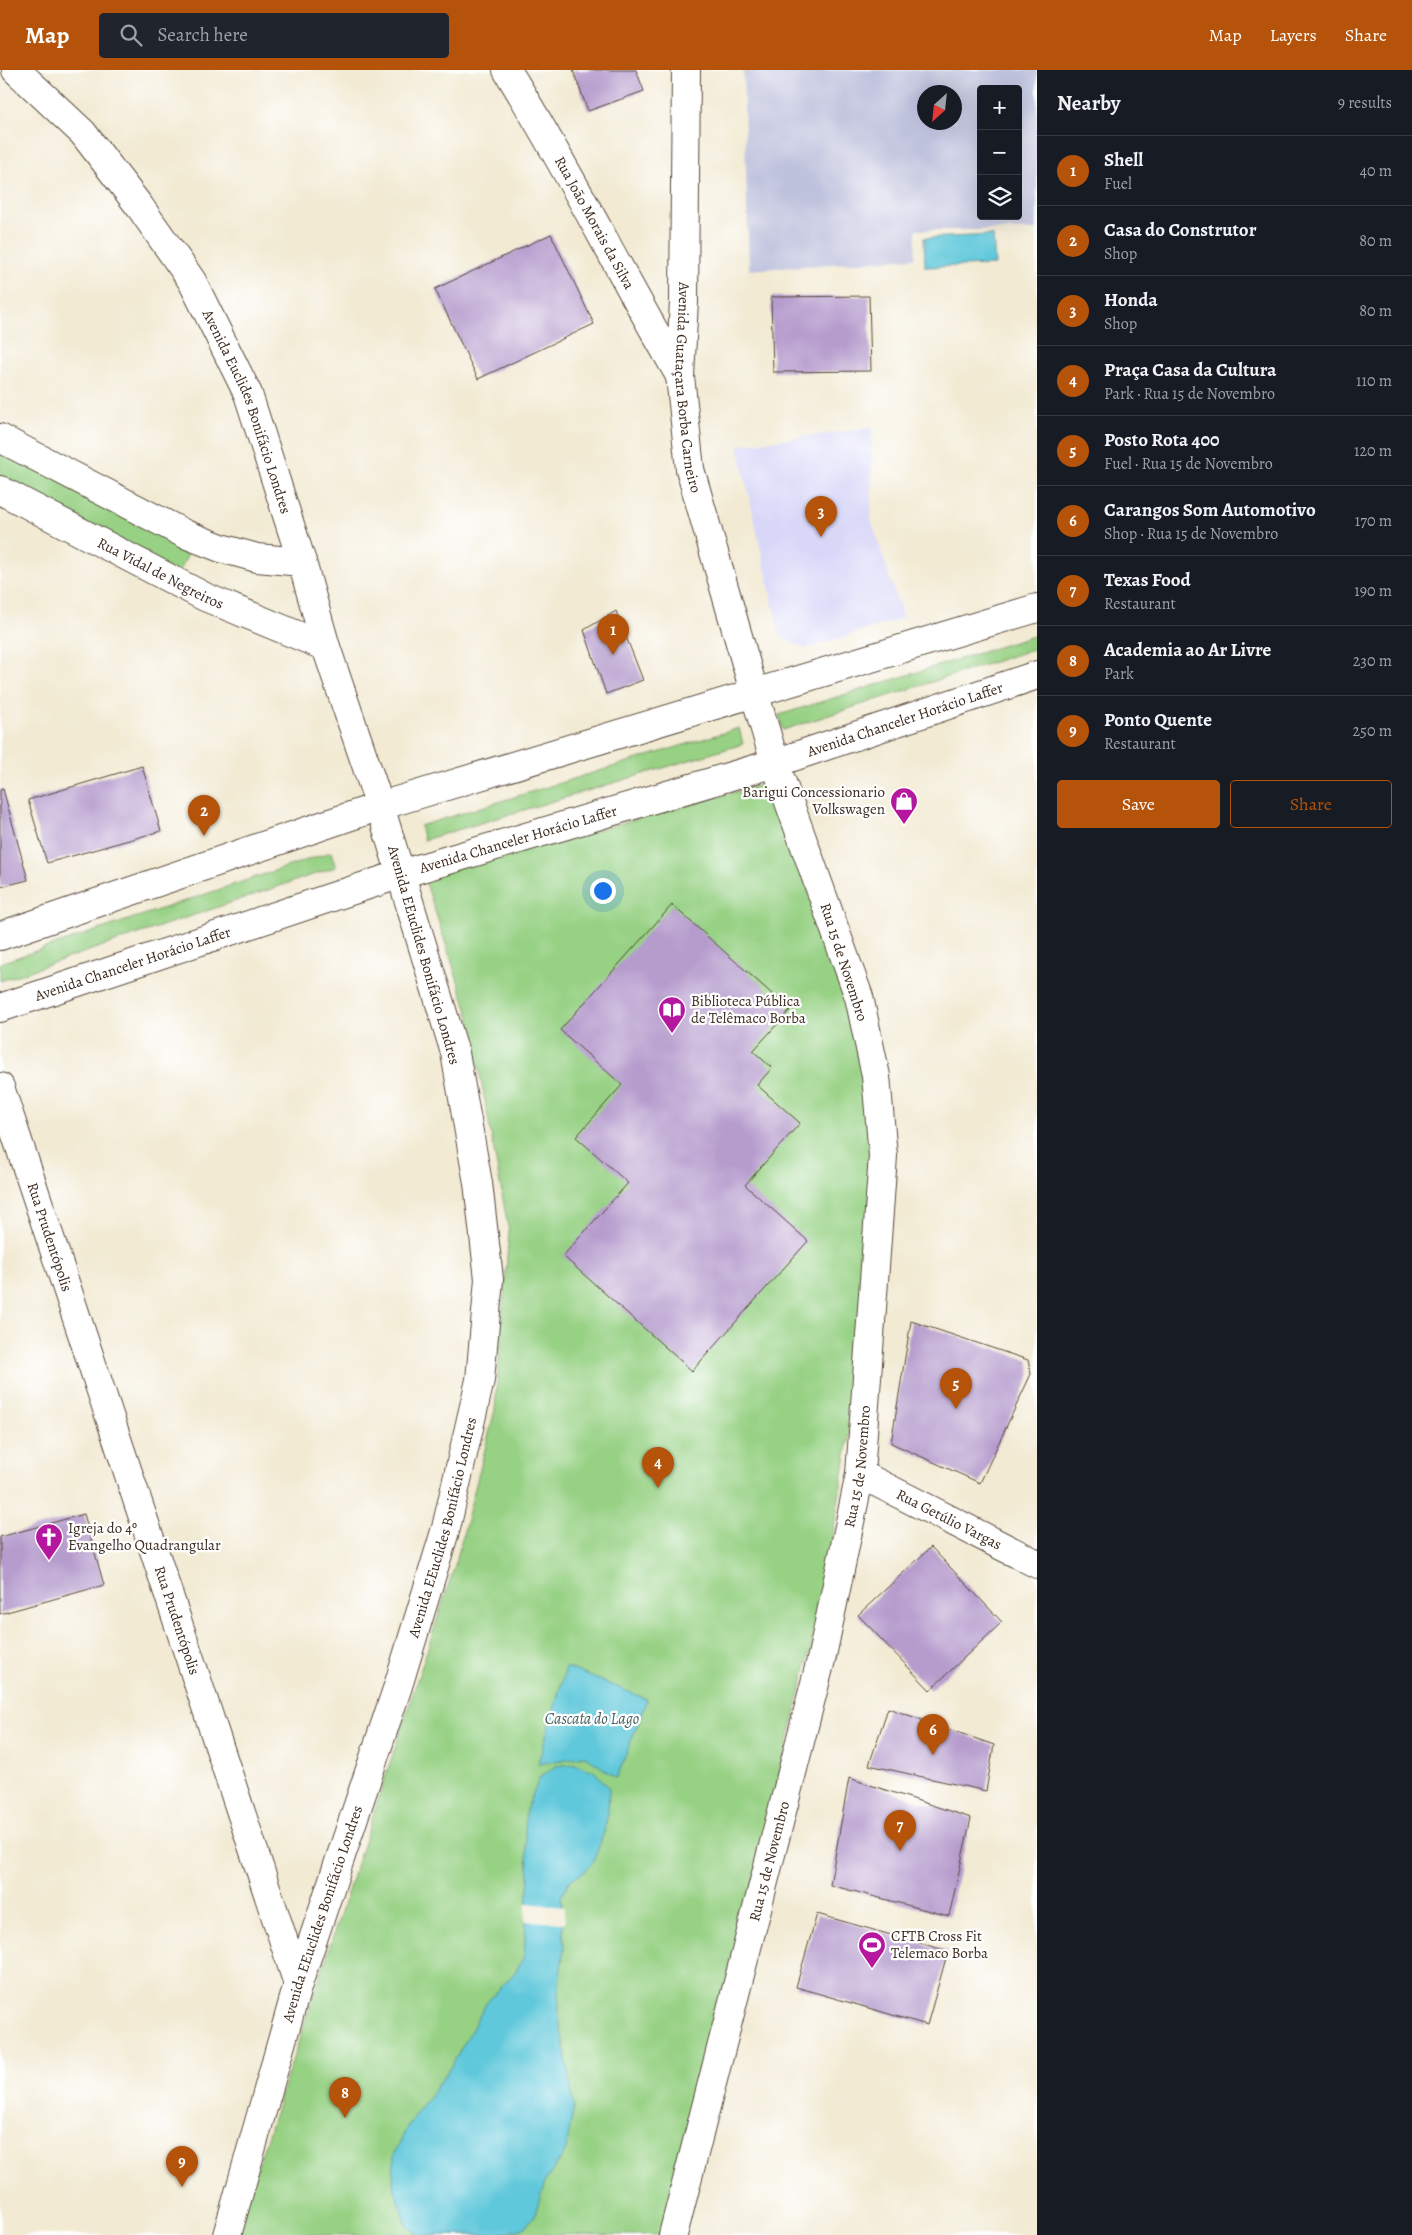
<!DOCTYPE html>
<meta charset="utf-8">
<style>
body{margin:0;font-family:Alegreya,serif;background:#20242c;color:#f1f3f6}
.controls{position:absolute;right:15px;top:15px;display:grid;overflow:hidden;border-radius:5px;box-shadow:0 5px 20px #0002}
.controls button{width:45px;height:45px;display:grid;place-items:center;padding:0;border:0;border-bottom:1px solid #363941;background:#171b24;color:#f1f3f6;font:25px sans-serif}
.compass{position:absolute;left:917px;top:15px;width:45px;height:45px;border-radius:50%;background:#171b24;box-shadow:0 5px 20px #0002;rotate:207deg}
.you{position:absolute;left:602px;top:820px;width:18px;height:18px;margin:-12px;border:4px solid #fff;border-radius:50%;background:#1a73e8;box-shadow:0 0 0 8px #1a73e833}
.badge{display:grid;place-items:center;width:32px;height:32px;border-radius:50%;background:#b45309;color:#fff;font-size:16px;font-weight:700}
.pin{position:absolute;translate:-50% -41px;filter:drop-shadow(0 1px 2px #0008)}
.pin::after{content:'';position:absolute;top:26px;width:18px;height:15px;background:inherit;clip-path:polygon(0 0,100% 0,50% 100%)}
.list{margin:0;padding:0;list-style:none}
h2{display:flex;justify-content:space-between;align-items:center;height:65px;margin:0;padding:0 20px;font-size:21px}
h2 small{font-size:16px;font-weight:400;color:#9ea1a6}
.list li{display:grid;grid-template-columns:32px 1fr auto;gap:15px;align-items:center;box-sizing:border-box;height:70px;padding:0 20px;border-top:1px solid #363941}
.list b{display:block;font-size:19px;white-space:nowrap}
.list p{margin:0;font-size:16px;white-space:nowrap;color:#9ea1a6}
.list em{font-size:16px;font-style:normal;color:#9ea1a6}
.actions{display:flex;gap:10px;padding:15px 20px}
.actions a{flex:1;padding:11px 0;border:1px solid #b45309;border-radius:5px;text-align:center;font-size:18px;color:#b45309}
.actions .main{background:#b45309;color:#fff}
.icon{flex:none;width:28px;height:28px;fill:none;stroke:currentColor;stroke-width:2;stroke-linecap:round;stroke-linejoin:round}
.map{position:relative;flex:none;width:1037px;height:2165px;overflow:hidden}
header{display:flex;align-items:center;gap:30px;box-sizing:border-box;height:70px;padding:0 25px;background:#b45309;color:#fff}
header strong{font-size:24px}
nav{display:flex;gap:28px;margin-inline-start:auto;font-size:18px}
.search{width:350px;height:45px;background:#20242c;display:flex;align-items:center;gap:12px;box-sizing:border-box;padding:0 18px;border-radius:5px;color:#9ea1a6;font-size:19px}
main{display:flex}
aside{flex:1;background:#171b24}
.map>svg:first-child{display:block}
</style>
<header>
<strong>Map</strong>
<div class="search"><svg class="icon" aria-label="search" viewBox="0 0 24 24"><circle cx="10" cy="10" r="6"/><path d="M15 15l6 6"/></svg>Search here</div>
<nav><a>Map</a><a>Layers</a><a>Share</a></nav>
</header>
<main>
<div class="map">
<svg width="1037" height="2165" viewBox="0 0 1037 2165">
<rect width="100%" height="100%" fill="#fff"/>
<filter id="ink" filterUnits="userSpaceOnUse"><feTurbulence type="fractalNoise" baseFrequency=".02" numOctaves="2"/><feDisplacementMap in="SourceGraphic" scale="10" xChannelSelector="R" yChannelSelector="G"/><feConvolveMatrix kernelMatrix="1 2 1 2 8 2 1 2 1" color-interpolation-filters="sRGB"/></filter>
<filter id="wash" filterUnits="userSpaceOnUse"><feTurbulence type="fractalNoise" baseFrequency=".0096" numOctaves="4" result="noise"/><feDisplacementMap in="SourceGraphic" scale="20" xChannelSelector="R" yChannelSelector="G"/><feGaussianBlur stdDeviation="1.12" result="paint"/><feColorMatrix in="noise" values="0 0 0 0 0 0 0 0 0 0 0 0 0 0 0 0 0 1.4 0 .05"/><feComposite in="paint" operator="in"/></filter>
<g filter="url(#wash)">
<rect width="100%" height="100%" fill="#f2ead3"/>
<!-- built -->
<path fill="#d8d7f8" d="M 872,358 L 871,450 L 903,548 L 805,579 L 780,566 L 738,375 Z"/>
<!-- industrial -->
<path fill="#bfc2dd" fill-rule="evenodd" d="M 743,0 L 1037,0 L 1037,160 L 916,160 L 915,188 L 749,200 ZM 981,19 L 1018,19 L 1018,146 L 981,146 ZM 924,22 L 954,22 L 954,52 L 924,52 Z"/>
<!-- green -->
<path fill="#97d184" stroke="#697e51" d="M 0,375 L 192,477 L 177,505 L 0,413 Z
M 1037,565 L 1037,578 L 783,660 L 779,645 Z
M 739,658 L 743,674 L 424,770 L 420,756 Z
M 768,713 L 848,928 L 865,1001 L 874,1082 L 853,1344 L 819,1546 L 665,2165 L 235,2165 L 456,1492 L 495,1340 L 509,1162 L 469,945 L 424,807 Z
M 331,782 L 336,797 L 0,911 L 0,893 Z"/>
<!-- water -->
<path fill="#5fc8da" stroke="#4d797c" d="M 993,165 L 995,195 L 925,197 L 924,168 Z
M 566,1597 L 647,1629 L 617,1708 L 585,1686 L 538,1694 Z
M 575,1694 L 594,1701 L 609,1718 L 608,1743 L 604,1762 L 593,1793 L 583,1803 L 569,1811 L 561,1827 L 564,1879 L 559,1912 L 559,1948 L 574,2036 L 566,2080 L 545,2112 L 534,2147 L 523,2159 L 494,2165 L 419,2165 L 408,2157 L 399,2134 L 393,2112 L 394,2085 L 407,2057 L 452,1995 L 487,1932 L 516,1901 L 524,1886 L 529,1805 L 525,1765 L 526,1740 L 540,1707 L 556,1696 Z"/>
<!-- pier -->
<path fill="#f2ead3" d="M 526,1833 L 564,1837 L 565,1853 L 525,1851 Z"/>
<g id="blocks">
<!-- building -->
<path fill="#b69ccd" d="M 573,0 L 636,0 L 644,21 L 588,41 Z
M 551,164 L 594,254 L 478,309 L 435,219 Z
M 869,226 L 871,301 L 773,302 L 771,227 Z
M 616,541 L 643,610 L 606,624 L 584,560 Z
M 142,696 L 161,761 L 47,793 L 28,730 Z
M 3,719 L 28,810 L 0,817 L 0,720 Z
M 672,835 L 790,940 L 753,981 L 772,998 L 757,1015 L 800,1053 L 745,1115 L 808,1171 L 692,1301 L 563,1186 L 628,1113 L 576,1067 L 622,1015 L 560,960 Z
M 911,1251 L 1028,1290 L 1031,1304 L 980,1413 L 891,1373 Z
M 84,1444 L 104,1515 L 0,1544 L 0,1467 Z
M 931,1477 L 1002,1552 L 930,1620 L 858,1545 Z
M 888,1638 L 994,1675 L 986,1721 L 869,1695 Z
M 849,1708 L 971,1748 L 949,1846 L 830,1815 Z
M 817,1844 L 948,1881 L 927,1955 L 796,1917 Z"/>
</g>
</g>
<g filter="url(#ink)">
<use href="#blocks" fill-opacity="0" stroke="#564739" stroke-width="1"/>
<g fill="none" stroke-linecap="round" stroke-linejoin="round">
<!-- minor casing -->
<g stroke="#564739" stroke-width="30">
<g id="minor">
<path id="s1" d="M 507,0 C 569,100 621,205 680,306"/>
<path d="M 0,368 L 185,464 L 221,478 L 257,488 L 302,492"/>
<path id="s2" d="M 0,420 L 205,527 L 326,577"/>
<path id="s3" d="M 0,1017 L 298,1914"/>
<path id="s4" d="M 860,1404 L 1037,1494"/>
</g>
</g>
<!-- tertiary casing -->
<g stroke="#564739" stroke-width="30">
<g id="tertiary">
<path id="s5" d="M 16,0 L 83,63 L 140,137 L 192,211 L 248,324 L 302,492 L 326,577 L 380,736"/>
<path id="s6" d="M 686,0 L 684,231 L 680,306 L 690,399 L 755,625"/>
</g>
</g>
<!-- secondary casing -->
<g stroke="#564739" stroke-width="30">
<g id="secondary">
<path d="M 0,866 L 380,736 L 1037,538"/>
<path id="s7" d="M 0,938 L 401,804 L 775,693 L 1037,605"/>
<path id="s8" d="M 227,2165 L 298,1914 L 398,1616 L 446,1458 L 480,1310 L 489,1209 L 478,1113 L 455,983 L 380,736"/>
<path id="s9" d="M 673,2165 L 822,1586 L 860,1404 L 883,1086 L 876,1006 L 859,927 L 775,693 L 755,625"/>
</g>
</g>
<!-- minor -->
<use href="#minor" stroke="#fff" stroke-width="28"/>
<!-- tertiary -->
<use href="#tertiary" stroke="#fff" stroke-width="28"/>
<!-- secondary -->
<use href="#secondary" stroke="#fff" stroke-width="28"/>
</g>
</g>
<!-- icons -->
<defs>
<g id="shop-pin" transform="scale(1.4375)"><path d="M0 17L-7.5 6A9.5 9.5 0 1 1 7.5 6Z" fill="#b5179e" stroke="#fff"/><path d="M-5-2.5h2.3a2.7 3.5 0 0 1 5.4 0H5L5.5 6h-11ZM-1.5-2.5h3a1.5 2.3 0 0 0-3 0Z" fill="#fff"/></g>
<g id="library-pin" transform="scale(1.4375)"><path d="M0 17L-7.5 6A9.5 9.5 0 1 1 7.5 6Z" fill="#b5179e" stroke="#fff"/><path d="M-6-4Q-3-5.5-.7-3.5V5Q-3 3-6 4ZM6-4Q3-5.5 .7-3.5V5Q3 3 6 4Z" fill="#fff"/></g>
<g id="church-pin" transform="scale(1.4375)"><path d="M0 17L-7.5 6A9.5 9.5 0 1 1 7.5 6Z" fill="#b5179e" stroke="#fff"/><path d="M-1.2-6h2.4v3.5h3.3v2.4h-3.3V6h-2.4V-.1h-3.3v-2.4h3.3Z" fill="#fff"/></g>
<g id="stadium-pin" transform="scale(1.4375)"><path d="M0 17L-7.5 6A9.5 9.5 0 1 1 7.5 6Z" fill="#b5179e" stroke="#fff"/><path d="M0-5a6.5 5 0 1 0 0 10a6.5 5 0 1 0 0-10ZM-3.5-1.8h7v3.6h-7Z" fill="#fff"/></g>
</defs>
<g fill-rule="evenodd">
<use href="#shop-pin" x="904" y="731"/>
<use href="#library-pin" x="672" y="940"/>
<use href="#church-pin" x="49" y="1467"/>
<use href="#stadium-pin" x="872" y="1875"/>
</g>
<g text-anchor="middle" stroke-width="4.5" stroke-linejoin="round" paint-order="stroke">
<!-- street labels -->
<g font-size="15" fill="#3b2a1e" stroke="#fff">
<text dy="5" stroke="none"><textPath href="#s1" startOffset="176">Rua João Morais da Silva</textPath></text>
<text dy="5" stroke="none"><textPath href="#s6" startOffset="318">Avenida Guataçara Borba Carneiro</textPath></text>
<text dy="5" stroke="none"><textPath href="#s5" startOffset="418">Avenida Euclides Bonifácio Londres</textPath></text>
<text dy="5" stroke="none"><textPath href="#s2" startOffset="181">Rua Vidal de Negreiros</textPath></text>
<text dy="5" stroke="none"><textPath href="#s7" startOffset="950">Avenida Chanceler Horácio Laffer</textPath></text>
<text dy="5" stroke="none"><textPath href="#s7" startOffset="545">Avenida Chanceler Horácio Laffer</textPath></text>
<text transform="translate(424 885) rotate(74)" y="5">Avenida EEuclides Bonifácio Londres</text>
<text transform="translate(844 892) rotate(72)" y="5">Rua 15 de Novembro</text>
<text dy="5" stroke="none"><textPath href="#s7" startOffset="140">Avenida Chanceler Horácio Laffer</textPath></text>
<text dy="5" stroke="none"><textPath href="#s3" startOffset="158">Rua Prudentópolis</textPath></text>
<text dy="5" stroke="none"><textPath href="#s9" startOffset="791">Rua 15 de Novembro</textPath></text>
<text dy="5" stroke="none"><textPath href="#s4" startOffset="100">Rua Getúlio Vargas</textPath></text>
<text dy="5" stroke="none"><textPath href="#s8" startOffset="740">Avenida EEuclides Bonifácio Londres</textPath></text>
<text dy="5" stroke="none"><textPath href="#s3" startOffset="562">Rua Prudentópolis</textPath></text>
<text dy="5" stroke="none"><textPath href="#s9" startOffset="386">Rua 15 de Novembro</textPath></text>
<text dy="5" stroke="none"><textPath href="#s8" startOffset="335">Avenida EEuclides Bonifácio Londres</textPath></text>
</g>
<!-- poi labels -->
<g font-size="15" fill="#3b2a1e" stroke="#fff" text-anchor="start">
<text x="885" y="727" text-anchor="end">Barigui Concessionario<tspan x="885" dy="17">Volkswagen</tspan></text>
<text x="691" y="936">Biblioteca Pública<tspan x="691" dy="17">de Telêmaco Borba</tspan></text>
<text x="68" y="1463">Igreja do 4º<tspan x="68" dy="17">Evangelho Quadrangular</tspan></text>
<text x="891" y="1871">CFTB Cross Fit<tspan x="891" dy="17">Telemaco Borba</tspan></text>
</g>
<!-- water labels -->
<g font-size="16" font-style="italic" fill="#486160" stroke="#fff">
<text x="592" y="1654">Cascata do Lago</text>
</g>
</g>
</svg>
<div class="controls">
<button>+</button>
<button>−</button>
<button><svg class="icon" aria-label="layers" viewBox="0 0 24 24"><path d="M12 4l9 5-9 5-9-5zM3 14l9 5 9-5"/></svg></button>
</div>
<svg class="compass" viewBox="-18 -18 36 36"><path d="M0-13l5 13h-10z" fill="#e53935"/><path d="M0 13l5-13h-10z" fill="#9ea1a6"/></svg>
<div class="you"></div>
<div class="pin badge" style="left:613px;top:585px">1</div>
<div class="pin badge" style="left:204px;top:766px">2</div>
<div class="pin badge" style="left:821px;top:467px">3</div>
<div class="pin badge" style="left:658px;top:1418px">4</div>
<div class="pin badge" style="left:956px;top:1339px">5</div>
<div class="pin badge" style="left:933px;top:1685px">6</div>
<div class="pin badge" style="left:900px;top:1781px">7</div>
<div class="pin badge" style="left:345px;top:2048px">8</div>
<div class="pin badge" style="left:182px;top:2117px">9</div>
</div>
<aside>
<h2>Nearby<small>9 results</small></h2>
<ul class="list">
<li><span class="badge">1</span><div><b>Shell</b><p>Fuel</p></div><em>40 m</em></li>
<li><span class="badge">2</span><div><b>Casa do Construtor</b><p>Shop</p></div><em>80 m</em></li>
<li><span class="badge">3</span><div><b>Honda</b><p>Shop</p></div><em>80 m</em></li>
<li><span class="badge">4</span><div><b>Praça Casa da Cultura</b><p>Park · Rua 15 de Novembro</p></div><em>110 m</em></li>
<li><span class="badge">5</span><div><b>Posto Rota 400</b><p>Fuel · Rua 15 de Novembro</p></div><em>120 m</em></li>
<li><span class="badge">6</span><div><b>Carangos Som Automotivo</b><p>Shop · Rua 15 de Novembro</p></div><em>170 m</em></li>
<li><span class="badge">7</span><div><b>Texas Food</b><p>Restaurant</p></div><em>190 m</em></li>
<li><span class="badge">8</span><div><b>Academia ao Ar Livre</b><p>Park</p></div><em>230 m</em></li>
<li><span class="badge">9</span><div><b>Ponto Quente</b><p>Restaurant</p></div><em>250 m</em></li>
</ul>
<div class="actions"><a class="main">Save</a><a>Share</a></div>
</aside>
</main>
